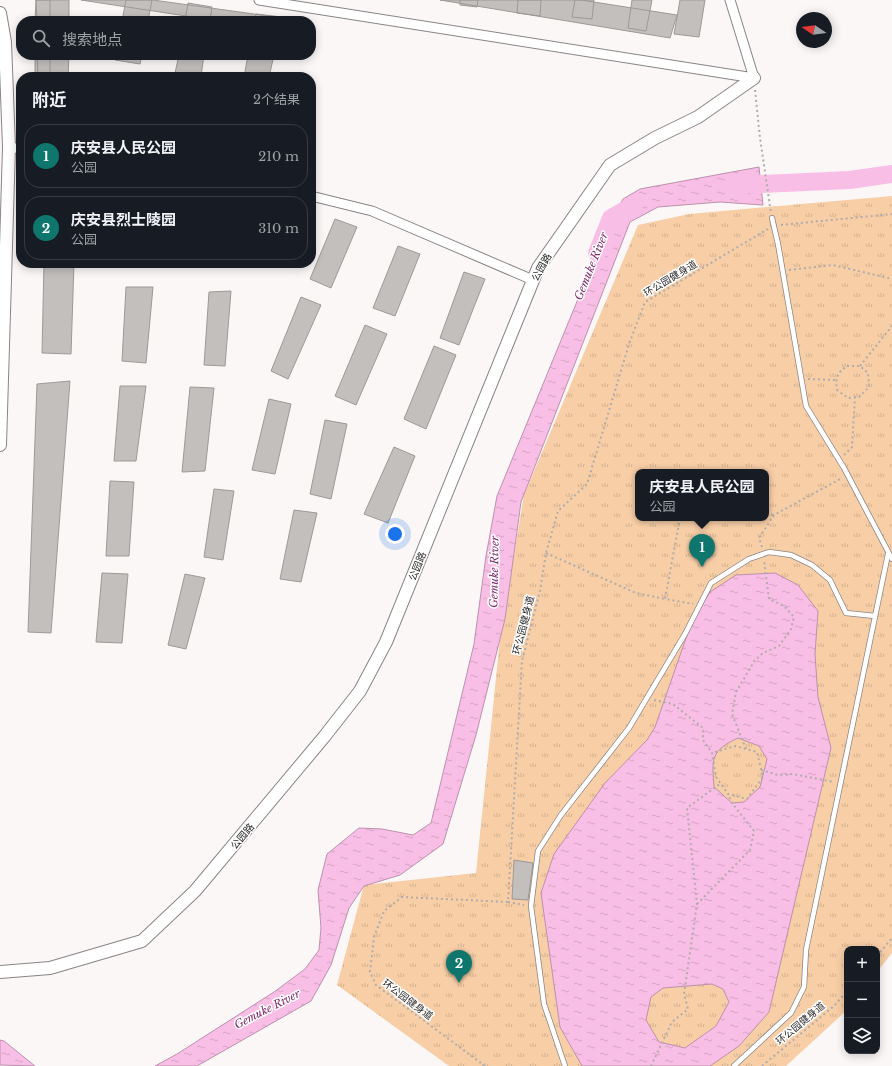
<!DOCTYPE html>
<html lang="zh">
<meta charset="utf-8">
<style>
body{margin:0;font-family:"Libre Baskerville","Noto Sans SC",serif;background:#20242c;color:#f1f3f6}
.controls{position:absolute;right:12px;bottom:12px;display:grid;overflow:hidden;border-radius:8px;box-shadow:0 2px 10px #0003}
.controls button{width:36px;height:36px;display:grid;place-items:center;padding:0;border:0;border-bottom:1px solid #363941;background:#171b24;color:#f1f3f6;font:20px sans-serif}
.compass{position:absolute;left:796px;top:12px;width:36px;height:36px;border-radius:50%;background:#171b24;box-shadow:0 2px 10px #0003;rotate:283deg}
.you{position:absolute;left:395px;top:534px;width:14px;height:14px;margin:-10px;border:3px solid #fff;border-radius:50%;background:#1a73e8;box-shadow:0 0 0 6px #1a73e833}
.badge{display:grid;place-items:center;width:26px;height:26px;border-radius:50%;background:#0f766e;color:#fff;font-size:13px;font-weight:700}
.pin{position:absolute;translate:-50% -33px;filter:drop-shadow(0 1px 2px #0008)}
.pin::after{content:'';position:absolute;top:21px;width:14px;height:12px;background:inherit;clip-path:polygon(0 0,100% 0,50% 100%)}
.popup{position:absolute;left:635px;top:469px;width:134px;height:52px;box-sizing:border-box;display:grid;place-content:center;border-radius:8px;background:#171b24;filter:drop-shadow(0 1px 3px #0005);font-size:13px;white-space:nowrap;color:#9ea1a6}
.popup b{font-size:15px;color:#f1f3f6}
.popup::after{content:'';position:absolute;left:50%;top:100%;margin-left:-8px;border:8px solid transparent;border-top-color:#171b24}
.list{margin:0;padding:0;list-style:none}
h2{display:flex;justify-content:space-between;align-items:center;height:52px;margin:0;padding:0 16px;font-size:17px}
h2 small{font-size:13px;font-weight:400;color:#9ea1a6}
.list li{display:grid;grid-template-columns:26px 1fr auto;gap:12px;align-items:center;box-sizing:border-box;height:64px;margin:0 8px 8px;padding:0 8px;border:1px solid #363941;border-radius:16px}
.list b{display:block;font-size:15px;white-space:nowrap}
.list p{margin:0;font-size:13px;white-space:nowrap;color:#9ea1a6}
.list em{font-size:13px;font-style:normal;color:#9ea1a6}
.icon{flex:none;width:22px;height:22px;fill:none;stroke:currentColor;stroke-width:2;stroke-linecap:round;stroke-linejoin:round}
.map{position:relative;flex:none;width:892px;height:1066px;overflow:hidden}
.search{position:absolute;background:#171b24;box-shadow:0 2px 10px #0003;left:16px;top:16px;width:300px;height:44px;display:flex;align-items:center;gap:10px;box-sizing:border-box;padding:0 14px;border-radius:16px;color:#9ea1a6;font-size:15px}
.panel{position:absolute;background:#171b24;box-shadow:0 2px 10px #0003;left:16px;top:72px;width:300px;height:196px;border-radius:16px}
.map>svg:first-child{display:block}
</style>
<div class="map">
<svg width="892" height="1066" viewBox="0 0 892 1066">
<defs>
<pattern id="park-tufts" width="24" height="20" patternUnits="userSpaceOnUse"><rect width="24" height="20" fill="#f7cea6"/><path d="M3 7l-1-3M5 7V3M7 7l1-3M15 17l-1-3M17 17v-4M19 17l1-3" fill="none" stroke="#d4b18f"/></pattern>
<pattern id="water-ripples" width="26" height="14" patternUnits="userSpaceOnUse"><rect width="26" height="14" fill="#f9bee6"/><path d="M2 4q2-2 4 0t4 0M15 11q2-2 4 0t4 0" fill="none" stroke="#d6a3c5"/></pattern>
</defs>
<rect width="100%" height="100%" fill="#fcf7f7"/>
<!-- park -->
<path fill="url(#park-tufts)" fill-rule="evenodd" d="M 892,196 L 892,953 L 877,972 L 877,949 L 847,949 L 847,1010 L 786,1066 L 449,1066 L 337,985 L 364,885 L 476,873 L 500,639 L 524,495 L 638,225 L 689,214 ZM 638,472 L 766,472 L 766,518 L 638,518 Z"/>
<!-- water -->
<path fill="url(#water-ripples)" stroke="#bb91ad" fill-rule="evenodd" d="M 759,167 L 763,205 L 720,202 L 658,207 L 630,222 L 521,502 L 505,619 L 476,735 L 443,844 L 400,875 L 364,886 L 349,908 L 331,965 L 311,1001 L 197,1066 L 155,1066 L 177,1054 L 274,992 L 305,969 L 319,950 L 321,928 L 318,890 L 327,854 L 359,828 L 382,829 L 413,835 L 431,823 L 474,644 L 486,556 L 497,496 L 606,231 L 623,199 L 640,189 Z
M 775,573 L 798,585 L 818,611 L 815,654 L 818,697 L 831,748 L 769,1012 L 739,1046 L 710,1066 L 582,1066 L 560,1027 L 541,893 L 554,854 L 605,783 L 647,740 L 655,727 L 692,621 L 710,592 L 736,575 ZM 738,738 L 759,746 L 767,759 L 760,787 L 744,802 L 732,803 L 714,787 C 712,759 710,751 738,738 ZM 712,984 L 723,989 L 729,1002 L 716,1026 L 685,1048 L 659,1042 L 646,1020 L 651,997 L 663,988 Z
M 0,1040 L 4,1041 L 35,1066 L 0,1065 Z"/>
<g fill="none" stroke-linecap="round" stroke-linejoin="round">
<!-- river -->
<path stroke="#f9bee6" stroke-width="18" d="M 737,185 L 850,180 L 892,174
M 597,253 L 611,218 L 634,205"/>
</g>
<!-- building -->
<path fill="#c3bfbd" stroke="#9d9997" d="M 36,0 L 69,0 L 69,21 L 37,21 Z
M 36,0 L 50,0 L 50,21 L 35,21 Z
M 81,0 L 153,0 L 297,20 L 219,21 Z
M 126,0 L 152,0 L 148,21 L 122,21 Z
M 440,0 L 581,0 L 677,15 L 670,38 Z
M 460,0 L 478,0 L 477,7 L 460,5 Z
M 518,0 L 541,0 L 540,16 L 517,13 Z
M 575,0 L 594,0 L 592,19 L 572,17 Z
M 632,0 L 652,0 L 646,31 L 628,28 Z
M 680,0 L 705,0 L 699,37 L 674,34 Z
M 188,3 L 212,7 L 210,21 L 185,21 Z
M 256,14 L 282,17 L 281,21 L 254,21 Z
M 35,55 L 50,55 L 50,77 L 35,77 Z
M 37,55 L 69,55 L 68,77 L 38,77 Z
M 116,55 L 142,55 L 140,64 L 115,60 Z
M 179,55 L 204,55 L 201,76 L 175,73 Z
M 248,55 L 274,55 L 269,77 L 244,77 Z
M 335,219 L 357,227 L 331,288 L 310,279 Z
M 398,246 L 420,254 L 395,316 L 373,308 Z
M 44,263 L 74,263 L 71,354 L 42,353 Z
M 215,263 L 238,263 L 238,267 L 214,266 Z
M 464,272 L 485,279 L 459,345 L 440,338 Z
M 126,287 L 153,287 L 146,363 L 122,361 Z
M 231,291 L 225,366 L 204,365 L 209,292 Z
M 301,297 L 321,305 L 288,379 L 271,371 Z
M 365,325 L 387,334 L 356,405 L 335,396 Z
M 434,346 L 456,355 L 426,429 L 404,419 Z
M 70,381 L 51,633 L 28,632 L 37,384 Z
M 120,386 L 146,386 L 136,461 L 114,461 Z
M 190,387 L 214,388 L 205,471 L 182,472 Z
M 269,399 L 291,404 L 275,474 L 252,470 Z
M 325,420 L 347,424 L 331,499 L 310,494 Z
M 394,447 L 415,456 L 388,523 L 364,514 Z
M 110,481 L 134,482 L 129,556 L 106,556 Z
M 214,489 L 234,491 L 223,560 L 204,557 Z
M 294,510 L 317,513 L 301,582 L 280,579 Z
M 102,573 L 128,574 L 122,643 L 96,642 Z
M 185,574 L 205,578 L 186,649 L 168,645 Z
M 514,860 L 533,863 L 528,900 L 512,899 Z"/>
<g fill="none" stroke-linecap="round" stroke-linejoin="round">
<!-- lane casing -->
<g stroke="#8a8585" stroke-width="6">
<path id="lane" d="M 772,218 L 778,244 L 806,406 L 844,468 L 892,559
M 565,1066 L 544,1004 L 531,906 L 538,851 L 561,815 L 629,728 L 685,634 L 711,583 L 749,559 L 769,552 L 791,555 L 812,565 L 830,580 L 846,613 L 875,616
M 734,1066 L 791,1013 L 804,987 L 806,950 L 888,554"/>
</g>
<!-- street casing -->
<g stroke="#8a8585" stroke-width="11">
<path id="street" d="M 259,0 L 754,78 L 730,0
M 9,147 L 21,149
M 311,196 L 372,211 L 533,280"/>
</g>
<!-- secondary casing -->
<g stroke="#8a8585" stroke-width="14">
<path id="secondary" d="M 0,13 L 5,42 L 9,147 L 0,445
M 0,972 L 50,968 L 142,941 L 195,891 L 324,737 L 360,691 L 386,642 L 538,268 L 610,165 L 655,138 L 698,117 L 754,78"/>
</g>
<!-- path -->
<path stroke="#b0acac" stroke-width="2" stroke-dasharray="2 3" stroke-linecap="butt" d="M 755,90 L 760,138 L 771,213
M 781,225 L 892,214
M 789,270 L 833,265 L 892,279
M 847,366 L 860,366 L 868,373 L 869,387 L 859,397 L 848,398 L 837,390 C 835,378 837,373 847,366 Z
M 860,366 L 892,326
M 808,379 L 835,380
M 844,455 L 852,447 L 855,397
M 766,514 L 774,515
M 680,518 L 665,599 L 693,604
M 762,547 L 759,538 L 774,515 L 842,478
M 546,553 L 636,593 L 665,599
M 654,700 L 673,704 L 703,728 L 703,740 L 712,753 L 716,777 L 728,794 L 747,799 L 763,777 L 757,752 L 735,746 L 712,753
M 746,749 L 732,714 L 736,692 L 755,660 L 763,653 L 779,646 L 791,629 L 794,617 L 784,606 L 769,599 L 764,561
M 761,770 L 778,775 L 793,774 L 834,782
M 508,902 L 524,905
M 697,904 L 750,850 L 754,831 L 732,803 L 728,794
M 877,956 L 892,938
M 485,1066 L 376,985 L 370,972 L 374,937 L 384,911 L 402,897 L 508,902 L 522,661 L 540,591 L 546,553 L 558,511 L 587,484 L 629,344 L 645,302 L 768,229
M 651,1066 L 672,1022 L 688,1009 L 684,994 L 697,904 L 687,808 L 721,783
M 762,1066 L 834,1006 L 847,991"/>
<!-- lane -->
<use href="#lane" stroke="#fff" stroke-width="4.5"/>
<!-- street -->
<use href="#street" stroke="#fff" stroke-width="9"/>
<!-- secondary -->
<use href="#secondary" stroke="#fff" stroke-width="12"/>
</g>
<g text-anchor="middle" stroke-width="3" stroke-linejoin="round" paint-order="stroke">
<!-- street labels -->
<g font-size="10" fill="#2b2929" stroke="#fff">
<text transform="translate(541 267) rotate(-61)" y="4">公园路</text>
<text transform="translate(670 278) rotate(-31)" y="4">环公园健身道</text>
<text transform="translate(417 566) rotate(-68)" y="4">公园路</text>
<text transform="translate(523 625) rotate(-76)" y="4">环公园健身道</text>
<text transform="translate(242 836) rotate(-50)" y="4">公园路</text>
<text transform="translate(408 999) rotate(37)" y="4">环公园健身道</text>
<text transform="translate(800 1023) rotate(-40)" y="4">环公园健身道</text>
</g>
<!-- water labels -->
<g font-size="11" font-style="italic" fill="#7e2c6a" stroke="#fff">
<text transform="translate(591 266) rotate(-68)" y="4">Gemuke River</text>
<text transform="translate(494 572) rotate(-89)" y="4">Gemuke River</text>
<text transform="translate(267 1009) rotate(-27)" y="4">Gemuke River</text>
</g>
</g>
</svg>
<div class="controls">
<button>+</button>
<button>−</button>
<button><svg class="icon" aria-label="layers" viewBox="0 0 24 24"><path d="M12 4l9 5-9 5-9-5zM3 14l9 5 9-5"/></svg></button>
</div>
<svg class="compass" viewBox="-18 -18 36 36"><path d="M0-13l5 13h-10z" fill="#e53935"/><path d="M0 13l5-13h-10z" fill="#9ea1a6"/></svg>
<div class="you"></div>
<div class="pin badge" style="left:702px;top:567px">1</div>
<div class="popup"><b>庆安县人民公园</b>公园</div>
<div class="pin badge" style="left:459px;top:983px">2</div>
<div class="search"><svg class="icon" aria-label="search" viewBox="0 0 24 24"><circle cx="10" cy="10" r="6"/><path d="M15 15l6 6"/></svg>搜索地点</div>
<section class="panel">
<h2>附近<small>2个结果</small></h2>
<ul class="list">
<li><span class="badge">1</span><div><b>庆安县人民公园</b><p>公园</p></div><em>210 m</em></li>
<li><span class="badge">2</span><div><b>庆安县烈士陵园</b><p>公园</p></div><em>310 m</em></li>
</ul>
</section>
</div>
